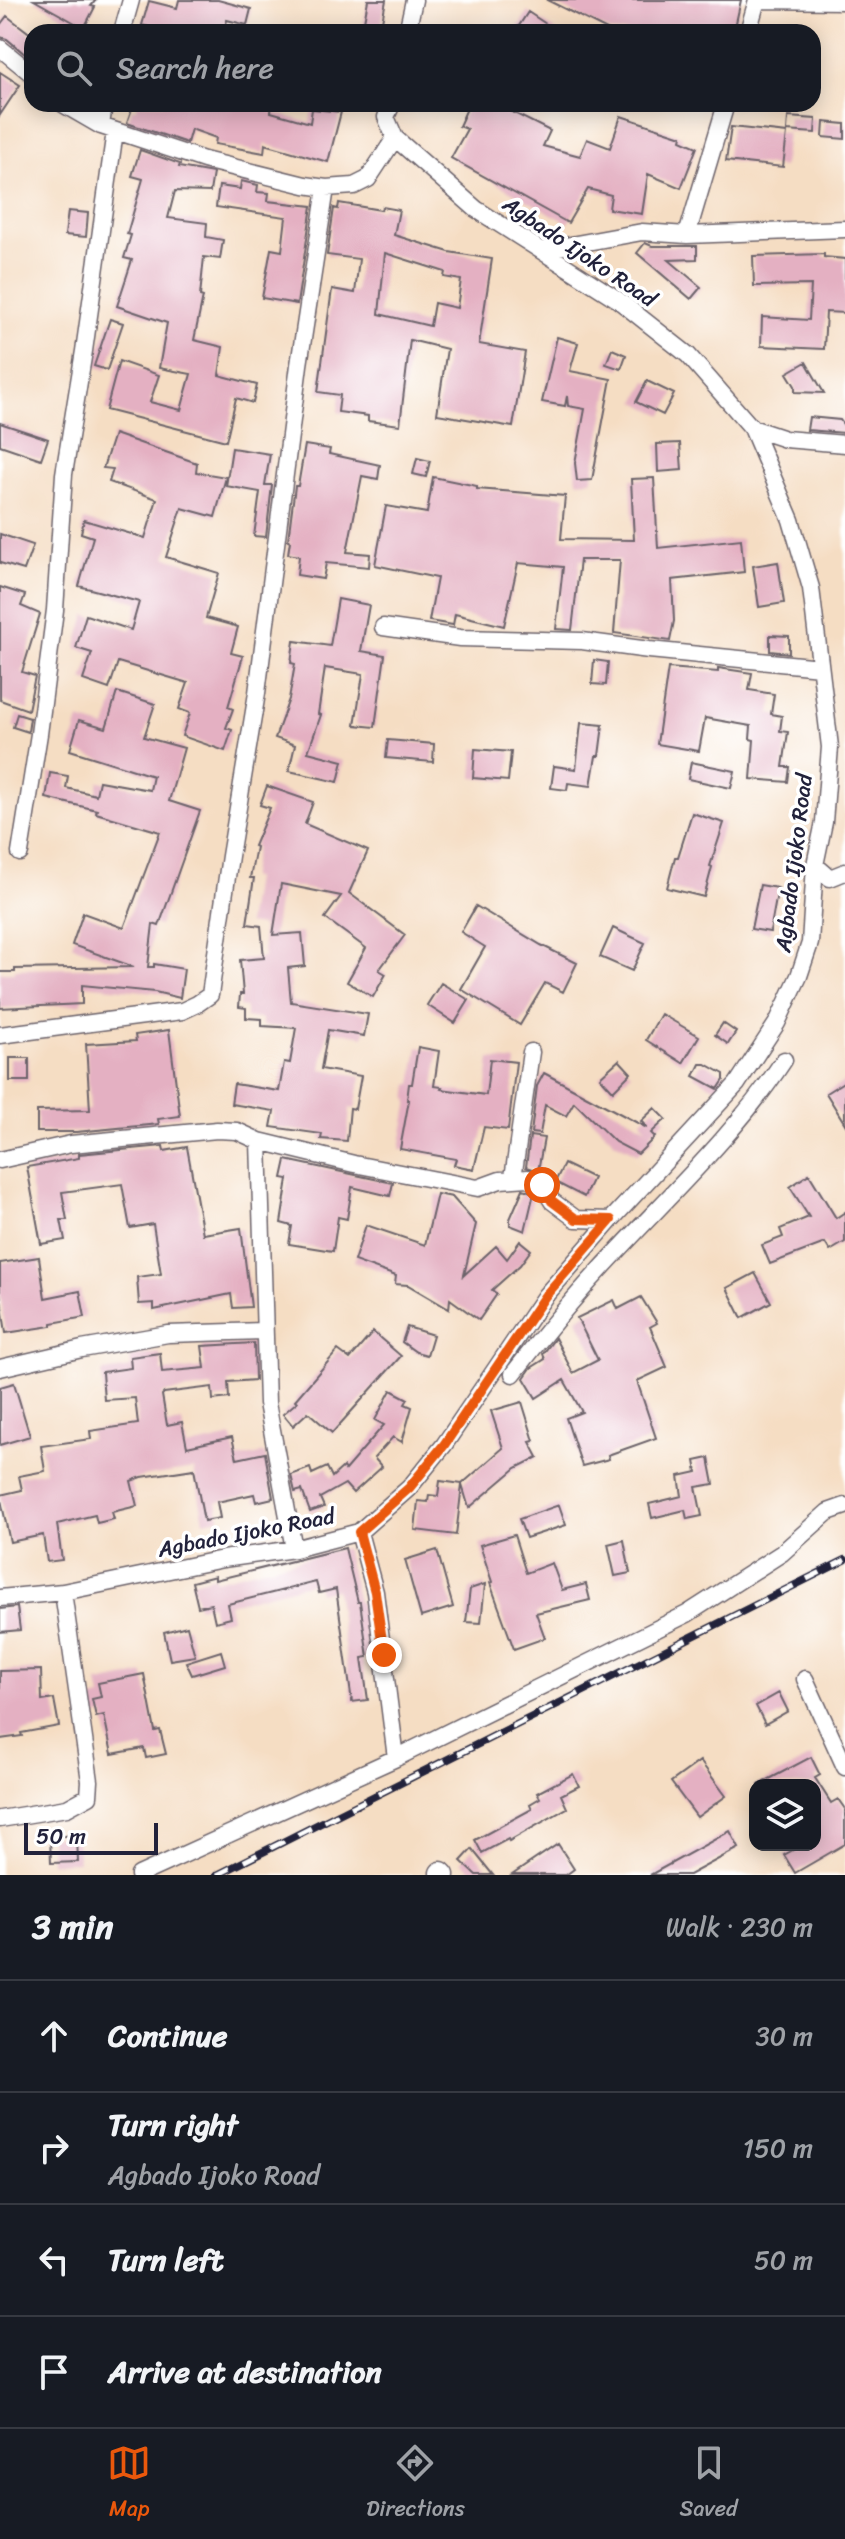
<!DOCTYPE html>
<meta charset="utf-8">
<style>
body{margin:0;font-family:Sriracha,sans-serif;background:#20242c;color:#f1f3f6}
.controls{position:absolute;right:24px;bottom:24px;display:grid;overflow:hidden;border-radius:16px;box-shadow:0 4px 20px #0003}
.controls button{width:72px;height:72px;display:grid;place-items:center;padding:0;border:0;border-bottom:2px solid #363941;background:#171b24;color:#f1f3f6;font:40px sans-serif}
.scale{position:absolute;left:24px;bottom:20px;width:134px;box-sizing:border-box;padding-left:8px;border:4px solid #22223b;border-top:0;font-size:22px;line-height:28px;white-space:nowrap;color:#22223b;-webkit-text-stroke:6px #fff;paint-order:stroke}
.stop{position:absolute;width:24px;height:24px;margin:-18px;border:6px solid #ea580c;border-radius:50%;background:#fff}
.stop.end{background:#ea580c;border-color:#fff;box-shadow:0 2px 8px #0008}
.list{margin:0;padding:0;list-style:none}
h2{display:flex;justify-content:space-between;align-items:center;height:104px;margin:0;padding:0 32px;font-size:34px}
h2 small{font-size:26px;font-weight:400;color:#9ea1a6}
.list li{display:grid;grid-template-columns:52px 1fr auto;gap:24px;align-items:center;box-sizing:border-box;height:112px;padding:0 32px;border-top:2px solid #363941}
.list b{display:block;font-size:30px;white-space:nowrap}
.list p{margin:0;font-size:26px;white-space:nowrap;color:#9ea1a6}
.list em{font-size:26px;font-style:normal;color:#9ea1a6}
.icon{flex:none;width:44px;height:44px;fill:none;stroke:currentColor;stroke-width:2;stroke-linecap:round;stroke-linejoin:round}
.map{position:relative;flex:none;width:845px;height:1875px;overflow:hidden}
.search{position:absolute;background:#171b24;box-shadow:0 4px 20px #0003;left:24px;right:24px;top:24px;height:88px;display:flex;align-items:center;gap:20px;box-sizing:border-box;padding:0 28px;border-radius:24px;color:#9ea1a6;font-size:30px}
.sheet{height:552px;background:#171b24}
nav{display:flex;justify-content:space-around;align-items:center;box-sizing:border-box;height:112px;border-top:2px solid #363941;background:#171b24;font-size:22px;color:#9ea1a6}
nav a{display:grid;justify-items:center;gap:4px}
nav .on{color:#ea580c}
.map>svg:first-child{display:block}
</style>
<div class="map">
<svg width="845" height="1875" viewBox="0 0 845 1875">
<rect width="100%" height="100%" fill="#fff"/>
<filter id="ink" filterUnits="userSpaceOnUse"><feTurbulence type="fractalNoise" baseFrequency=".0125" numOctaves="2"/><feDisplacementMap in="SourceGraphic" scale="16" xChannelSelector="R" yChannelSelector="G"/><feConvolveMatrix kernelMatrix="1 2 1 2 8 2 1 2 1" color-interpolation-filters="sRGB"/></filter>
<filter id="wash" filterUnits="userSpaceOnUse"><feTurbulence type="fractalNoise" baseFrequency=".006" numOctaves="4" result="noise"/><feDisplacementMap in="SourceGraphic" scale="32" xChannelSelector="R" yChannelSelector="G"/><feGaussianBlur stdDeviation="1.8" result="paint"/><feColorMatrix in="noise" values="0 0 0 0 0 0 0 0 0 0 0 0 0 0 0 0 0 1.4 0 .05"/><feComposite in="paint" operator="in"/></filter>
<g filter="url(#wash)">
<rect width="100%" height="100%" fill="#f5ddc3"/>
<g id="blocks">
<!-- building -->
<path fill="#e4b0c2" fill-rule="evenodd" d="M 34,0 L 96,0 L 91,6 L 95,7 L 84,28 Z
M 179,0 L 218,0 L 251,9 L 247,25 L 227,20 L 224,32 L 166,32 L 142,25 L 149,1 L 177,8 Z
M 368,0 L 386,0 L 380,32 L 362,32 Z
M 547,0 L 741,0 L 734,32 L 611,32 Z
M 528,12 L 558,32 L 515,32 Z
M 7,16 L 32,35 L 32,60 L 7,39 L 0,37 L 0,25 Z
M 0,72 L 20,85 L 0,115 Z
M 138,104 L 272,104 L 271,112 L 310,123 L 312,109 L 341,112 L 328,162 L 265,144 L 264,153 L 215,144 L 216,138 L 191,129 L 187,143 L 127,123 L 132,109 L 136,109 Z
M 469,104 L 496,104 L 550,131 L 543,146 L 580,156 L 587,139 L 610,148 L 621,116 L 682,136 L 681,140 L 697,147 L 681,188 L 648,174 L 642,214 L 609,209 L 611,195 L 588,189 L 568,223 L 451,158 L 467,129 L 459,126 Z
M 788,117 L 816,119 L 815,133 L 787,131 Z
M 824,122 L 845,124 L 845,139 L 823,137 Z
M 731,127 L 787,133 L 783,167 L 726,161 Z
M 140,150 L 180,164 L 179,167 L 213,173 L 210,192 L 175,191 L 168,218 L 207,223 L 206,237 L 223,240 L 220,259 L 204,257 L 200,296 L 203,297 L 194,340 L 223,347 L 219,375 L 257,385 L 253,403 L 236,398 L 226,441 L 106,410 L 119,361 L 159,375 L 150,402 L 181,410 L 191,374 L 159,368 L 167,323 L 117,306 L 132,260 L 124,258 L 131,235 L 127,234 L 143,179 L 132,176 Z
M 241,181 L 258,185 L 257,192 L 269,193 L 268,201 L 312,206 L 297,304 L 262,298 L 271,249 L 282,251 L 286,217 L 216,207 L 219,186 L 240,189 Z
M 339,203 L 381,210 L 382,207 L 399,210 L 394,235 L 449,252 L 492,259 L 479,344 L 525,352 L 513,427 L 437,414 L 447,349 L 410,340 L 400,425 L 368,421 L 368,416 L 338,412 L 340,395 L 318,392 L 332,289 L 355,293 L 359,259 L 327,255 L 334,208 L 338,209 ZM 385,253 L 445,272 L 444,277 L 461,280 L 457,308 L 434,303 L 430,326 L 379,314 Z
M 68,211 L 88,213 L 86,237 L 65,235 Z
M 645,243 L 652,246 L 697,246 L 697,259 L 669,260 L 701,287 L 691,299 L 637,253 Z
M 824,254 L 824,257 L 845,259 L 845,313 L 826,312 L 824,349 L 761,346 L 762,317 L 809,320 L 811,285 L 754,286 L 753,256 Z
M 110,319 L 123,323 L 107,370 L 94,366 Z
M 557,337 L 578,343 L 570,371 L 611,379 L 592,480 L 577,481 L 575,463 L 585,409 L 568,406 L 567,396 L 565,406 L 542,402 Z
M 612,349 L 626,355 L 621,369 L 606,364 Z
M 806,362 L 824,393 L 795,392 L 795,386 L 787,373 Z
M 647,381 L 674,394 L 663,415 L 636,402 Z
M 809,417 L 840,420 L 845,427 L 845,433 L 807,430 Z
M 0,423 L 48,439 L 41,459 L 0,445 Z
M 114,434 L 197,463 L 196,472 L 226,477 L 215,517 L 182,508 L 166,557 L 219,573 L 206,618 L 238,627 L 231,653 L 243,656 L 228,707 L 233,709 L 226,728 L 232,730 L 225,751 L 182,736 L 190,713 L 179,709 L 188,683 L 118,662 L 109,689 L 83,680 L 92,653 L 76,648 L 86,615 L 131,630 L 139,602 L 79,586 L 93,537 L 81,533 L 84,520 L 145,538 L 157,499 L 109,482 L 113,469 L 103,468 Z
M 680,443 L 682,470 L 658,472 L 657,444 Z
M 305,445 L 330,449 L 329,454 L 380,465 L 378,479 L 362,476 L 347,552 L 370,554 L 369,567 L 326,563 L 323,579 L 297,575 L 299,556 L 288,554 L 290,541 L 288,540 L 295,486 L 298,486 Z
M 232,448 L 270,454 L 265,485 L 272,485 L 266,537 L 254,536 L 260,492 L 226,486 Z
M 417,458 L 430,461 L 426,477 L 413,474 Z
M 433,477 L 477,486 L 477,489 L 565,496 L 561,539 L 634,540 L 631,479 L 654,478 L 658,548 L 741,539 L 744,572 L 672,580 L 674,621 L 670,641 L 614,633 L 620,560 L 580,560 L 572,630 L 556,629 L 563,567 L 518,563 L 504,626 L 455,614 L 453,625 L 429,621 L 437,578 L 375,565 L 386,506 L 427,513 Z
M 0,534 L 33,545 L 24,570 L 0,563 Z
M 778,562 L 784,603 L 759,607 L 753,566 Z
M 0,587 L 25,595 L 21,606 L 40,614 L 22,672 L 35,676 L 28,710 L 0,700 Z
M 338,599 L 369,605 L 361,651 L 385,655 L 375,727 L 355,725 L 363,674 L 325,668 L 318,714 L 321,715 L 308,752 L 343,761 L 338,782 L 289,771 L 295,745 L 275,738 L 289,699 L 295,664 L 291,663 L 294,641 L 330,646 Z
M 770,635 L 789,636 L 789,653 L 770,651 Z
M 594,660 L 608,662 L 606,685 L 592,684 Z
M 668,668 L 718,672 L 718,668 L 752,673 L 749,690 L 774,694 L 771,714 L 782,716 L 780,731 L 788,732 L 783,767 L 790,767 L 788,782 L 751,779 L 754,740 L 750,739 L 751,726 L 705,718 L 699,751 L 657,744 Z
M 117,692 L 155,704 L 144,737 L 184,748 L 169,801 L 200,811 L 159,926 L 153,924 L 148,967 L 154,967 L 154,964 L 184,969 L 180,998 L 155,992 L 82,985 L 82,1004 L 0,1008 L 0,972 L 15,972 L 15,969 L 134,967 L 72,945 L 83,913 L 124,928 L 160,832 L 96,813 L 97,810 L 46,798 L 50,773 L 68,776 L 66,788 L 96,795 L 99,781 L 150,790 L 153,776 L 70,750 L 79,720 L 106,728 Z
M 17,714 L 30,718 L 28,732 L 13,727 Z
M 581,723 L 603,725 L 599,756 L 596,756 L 591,786 L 568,783 L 567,790 L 551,788 L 554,766 L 576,769 Z
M 388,740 L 434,744 L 433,762 L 386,758 Z
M 475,749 L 511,752 L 508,781 L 473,778 Z
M 691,762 L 735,771 L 731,788 L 688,779 Z
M 267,786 L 313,802 L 305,824 L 368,851 L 349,893 L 405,935 L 379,970 L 386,974 L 373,997 L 347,982 L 366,948 L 325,918 L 341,896 L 281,884 L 273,935 L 302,933 L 305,966 L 288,968 L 291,1002 L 368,1014 L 364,1036 L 328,1030 L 321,1069 L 361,1076 L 355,1109 L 350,1108 L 347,1141 L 321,1139 L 322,1134 L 271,1127 L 274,1111 L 231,1104 L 234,1084 L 279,1091 L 284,1062 L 290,1063 L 296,1028 L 262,1026 L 262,1019 L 246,1018 L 246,1008 L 239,1007 L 240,994 L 243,994 L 240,960 L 264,958 L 261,926 L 247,924 L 254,878 L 250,878 L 256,847 L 254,846 L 270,808 L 260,805 Z
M 692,813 L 724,823 L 710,866 L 712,867 L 704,897 L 667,888 L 675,857 L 678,857 Z
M 760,885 L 778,888 L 770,932 L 751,929 Z
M 476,906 L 541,945 L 577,963 L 563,992 L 545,983 L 520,1025 L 461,989 L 485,947 L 461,932 Z
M 613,928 L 645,943 L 632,971 L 600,957 Z
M 441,983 L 469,1000 L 455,1023 L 427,1005 Z
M 661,1014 L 699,1036 L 683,1063 L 646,1040 Z
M 723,1023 L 736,1032 L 728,1044 L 715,1035 Z
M 169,1030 L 180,1116 L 158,1119 L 159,1124 L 76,1132 L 37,1132 L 37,1111 L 90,1110 L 86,1044 L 136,1041 L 135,1035 Z
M 418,1047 L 439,1051 L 434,1086 L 442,1087 L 441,1089 L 486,1095 L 490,1059 L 516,1062 L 508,1130 L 484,1127 L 474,1169 L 454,1165 L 456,1159 L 400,1149 L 409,1100 L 407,1100 L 409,1084 L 412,1084 Z
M 10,1058 L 29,1058 L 29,1081 L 10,1081 Z
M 619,1060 L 631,1073 L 613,1091 L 600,1077 Z
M 700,1064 L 706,1064 L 724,1074 L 724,1080 L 718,1089 L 694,1076 Z
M 544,1073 L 647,1128 L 641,1121 L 655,1108 L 666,1119 L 651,1133 L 655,1137 L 638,1154 L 615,1142 L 574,1102 L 566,1116 L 545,1105 L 540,1134 L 531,1133 L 537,1086 Z
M 845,1081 L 845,1124 L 826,1093 Z
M 530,1136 L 544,1138 L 538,1171 L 526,1167 Z
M 163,1146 L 164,1151 L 187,1147 L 203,1234 L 241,1228 L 251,1307 L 233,1308 L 231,1294 L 154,1310 L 154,1303 L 139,1304 L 137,1277 L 161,1274 L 153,1224 L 130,1228 L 122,1184 L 62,1192 L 67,1220 L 61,1220 L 65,1240 L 41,1244 L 27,1167 L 79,1158 L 79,1154 Z
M 286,1160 L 393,1183 L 390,1196 L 352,1187 L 347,1219 L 338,1217 L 333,1251 L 289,1244 L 292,1226 L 281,1223 L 288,1179 L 282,1178 Z
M 564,1164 L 593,1178 L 584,1197 L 555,1182 Z
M 809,1174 L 836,1218 L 845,1212 L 845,1242 L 830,1251 L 825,1243 L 770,1264 L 762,1245 L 783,1237 L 780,1229 L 809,1217 L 790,1187 Z
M 523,1189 L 534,1193 L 525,1231 L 510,1225 L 510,1219 Z
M 437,1194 L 452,1197 L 476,1224 L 464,1275 L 496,1246 L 507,1259 L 520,1241 L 531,1250 L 520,1265 L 492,1290 L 497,1294 L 479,1320 L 450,1299 L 449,1309 L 408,1285 L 395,1284 L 396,1276 L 354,1261 L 366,1225 L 425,1245 Z
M 39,1257 L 45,1298 L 80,1291 L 85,1317 L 52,1323 L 52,1326 L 6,1333 L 0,1293 L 0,1263 Z
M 755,1273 L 771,1302 L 742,1318 L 727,1288 Z
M 641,1297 L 657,1323 L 650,1327 L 667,1367 L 637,1381 L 656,1438 L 608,1455 L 609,1459 L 582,1466 L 566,1418 L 582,1412 L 564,1380 L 536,1398 L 524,1378 L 531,1368 L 545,1359 L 543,1354 L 555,1338 L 573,1373 L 598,1360 L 577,1318 L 614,1300 L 618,1309 Z
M 407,1327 L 433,1335 L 427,1355 L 416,1352 L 402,1342 Z
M 373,1332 L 401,1356 L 332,1433 L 308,1412 L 293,1426 L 283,1414 L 297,1402 L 295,1400 L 338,1350 L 350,1359 Z
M 254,1343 L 255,1380 L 228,1382 L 229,1398 L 213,1400 L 212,1387 L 164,1393 L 162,1395 L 167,1425 L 182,1422 L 187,1447 L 232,1437 L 237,1459 L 265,1453 L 273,1498 L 256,1502 L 254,1494 L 217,1502 L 220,1518 L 204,1521 L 194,1469 L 142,1477 L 131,1481 L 137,1506 L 112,1512 L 114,1519 L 97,1523 L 95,1515 L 57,1524 L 62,1560 L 47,1562 L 43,1535 L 10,1542 L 0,1495 L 22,1490 L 19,1476 L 45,1471 L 41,1446 L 91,1439 L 90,1431 L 138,1424 L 135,1398 L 104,1400 L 102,1372 L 131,1368 L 130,1357 L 160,1353 L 162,1372 L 205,1368 L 202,1346 Z
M 14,1383 L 30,1436 L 0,1445 L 0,1387 Z
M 391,1390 L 408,1399 L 405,1404 L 412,1407 L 402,1442 L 393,1437 L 374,1458 L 382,1467 L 353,1493 L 345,1484 L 320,1498 L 324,1507 L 310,1512 L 302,1490 L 295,1492 L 291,1475 L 310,1468 L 312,1474 L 327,1467 L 332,1477 L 343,1467 L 345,1470 L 384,1425 L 375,1420 Z
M 522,1402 L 534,1441 L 530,1442 L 538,1457 L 516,1468 L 469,1508 L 462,1485 L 456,1535 L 415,1530 L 418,1501 L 428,1502 L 429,1495 L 438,1496 L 440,1481 L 462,1484 L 503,1448 L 491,1411 Z
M 709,1458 L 714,1484 L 696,1487 L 702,1516 L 687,1519 L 685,1510 L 652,1518 L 649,1504 L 682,1496 L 679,1476 L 697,1472 L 695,1461 Z
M 559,1505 L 566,1525 L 526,1538 L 519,1519 Z
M 514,1535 L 526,1573 L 552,1563 L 562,1590 L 586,1584 L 590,1600 L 536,1613 L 545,1638 L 514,1649 L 490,1583 L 492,1582 L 480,1545 Z
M 624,1540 L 630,1573 L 615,1576 L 608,1544 Z
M 345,1548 L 358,1602 L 360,1602 L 368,1657 L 362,1658 L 368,1700 L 352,1702 L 336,1589 L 319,1593 L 316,1582 L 228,1604 L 231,1618 L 215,1622 L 211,1604 L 198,1607 L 192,1582 L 215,1576 L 215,1580 Z
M 437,1550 L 453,1607 L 421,1617 L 405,1560 Z
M 485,1584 L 481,1623 L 466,1622 L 470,1589 Z
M 17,1607 L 20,1630 L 0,1632 L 0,1609 Z
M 187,1626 L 195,1656 L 170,1660 L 164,1632 Z
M 221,1651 L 225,1665 L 192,1675 L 186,1662 Z
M 41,1670 L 42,1701 L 54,1699 L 59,1726 L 21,1733 L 22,1736 L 0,1739 L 0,1671 Z
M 144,1674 L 155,1731 L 160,1730 L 166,1754 L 146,1758 L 144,1748 L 112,1754 L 104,1715 L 96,1717 L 92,1699 L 101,1697 L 98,1683 Z
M 779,1693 L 788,1711 L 765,1724 L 756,1706 Z
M 811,1757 L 820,1775 L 815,1778 L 831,1803 L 838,1799 L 845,1809 L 845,1844 L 795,1873 L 784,1855 L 802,1845 L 815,1845 L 815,1785 L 758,1785 Z
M 700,1761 L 726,1796 L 697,1817 L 671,1782 Z
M 573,1774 L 579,1786 L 561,1795 L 567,1808 L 509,1841 L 508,1839 L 482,1853 L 475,1840 L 532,1809 L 530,1804 L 540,1798 L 537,1793 Z
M 730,1831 L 739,1848 L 689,1875 L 650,1875 Z
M 77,1835 L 78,1862 L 51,1863 L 50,1837 Z
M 558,1844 L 574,1869 L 566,1875 L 512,1875 Z
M 472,1849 L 493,1875 L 476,1875 L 461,1861 Z"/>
</g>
</g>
<g filter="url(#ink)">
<use href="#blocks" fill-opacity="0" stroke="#6c636b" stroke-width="2"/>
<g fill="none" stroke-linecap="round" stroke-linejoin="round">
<!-- street casing -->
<g stroke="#6c636b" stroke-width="19">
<path id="street" d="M 757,0 L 845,1
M 122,32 L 131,0
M 407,32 L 414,0
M 748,32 L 757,0
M 0,48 L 32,74
M 63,104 L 101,126 L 204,160 L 305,185 L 326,188 L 354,186 L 368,179 L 395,138
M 101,126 L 104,104
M 687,235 L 726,104
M 543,250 L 642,232 L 687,235 L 845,229
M 752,428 L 785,439 L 845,444
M 383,627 L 460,638 L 582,641 L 649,650 L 820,667
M 20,853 L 39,734 L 55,610 L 64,474 L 84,351 L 115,131
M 815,865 L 830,878 L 845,872
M 0,1035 L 182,1011 L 197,1004 L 210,995 L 230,856 L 257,693 L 299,365 L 326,188
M 259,1141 L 267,1403 L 294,1549
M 0,1160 L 71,1144 L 217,1130 L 237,1131 L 259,1141 L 354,1164 L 478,1188 L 500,1180 L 528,1178 L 542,1185 L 552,1201 L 576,1219 L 611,1220
M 513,1178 L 531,1052
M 0,1368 L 82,1349 L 168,1334 L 263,1331
M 513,1374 C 541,1338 568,1304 599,1271 C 662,1202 733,1138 784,1060
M 359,1532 L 375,1592 L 396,1758
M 0,1598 L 63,1592 L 223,1559 L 294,1549 L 359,1532 L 409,1488 L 444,1445 L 545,1296 L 611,1220 L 737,1084 L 777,1023 L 799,976 L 810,943 L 815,865 L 824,822 L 830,747 L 811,588 L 791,520 L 752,428 L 688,355 L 617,299 L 476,209 L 395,138 L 386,117 L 392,104
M 805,1679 L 845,1767
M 0,1819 L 67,1808 L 89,1796 L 90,1781 L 63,1592
M 139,1875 L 396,1758 L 687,1614 L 782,1553 L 828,1512 L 845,1506"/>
</g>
<!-- secondary casing -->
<g stroke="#6c636b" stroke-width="25">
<path id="secondary" d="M 441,1873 L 443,1875"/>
</g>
<!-- street -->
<use href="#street" stroke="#fff" stroke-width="16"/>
<!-- secondary -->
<use href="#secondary" stroke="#fff" stroke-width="22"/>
<!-- rail casing -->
<g stroke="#22223b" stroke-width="8">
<path id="rail" d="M 217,1875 L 845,1560"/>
</g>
<!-- rail -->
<use href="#rail" stroke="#fff" stroke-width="5" stroke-dasharray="15" stroke-linecap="butt"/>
</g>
</g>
<g fill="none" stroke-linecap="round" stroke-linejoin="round" filter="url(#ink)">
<!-- route -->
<path stroke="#ea580c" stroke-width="10" d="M 384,1655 L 375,1592 L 359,1532 L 409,1488 L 444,1445 L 545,1296 L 611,1220 L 576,1219 L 552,1201 L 542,1185"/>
</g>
<g text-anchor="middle" stroke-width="7" stroke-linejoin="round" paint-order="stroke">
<!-- street labels -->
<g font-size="22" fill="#22223b" stroke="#fff">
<text transform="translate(580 251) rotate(34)" y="8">Agbado Ijoko Road</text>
<text transform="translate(793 863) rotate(-83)" y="8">Agbado Ijoko Road</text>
<text transform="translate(246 1532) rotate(-11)" y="8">Agbado Ijoko Road</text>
</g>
</g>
</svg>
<div class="controls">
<button><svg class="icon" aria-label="layers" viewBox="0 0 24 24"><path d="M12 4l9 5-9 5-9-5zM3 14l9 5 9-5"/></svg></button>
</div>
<div class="scale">50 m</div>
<div class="stop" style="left:542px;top:1185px"></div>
<div class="stop end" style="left:384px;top:1655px"></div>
<div class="search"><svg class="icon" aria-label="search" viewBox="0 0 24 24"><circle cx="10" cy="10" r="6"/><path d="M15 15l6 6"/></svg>Search here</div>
</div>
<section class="sheet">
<h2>3 min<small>Walk · 230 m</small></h2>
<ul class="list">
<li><svg class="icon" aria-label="ahead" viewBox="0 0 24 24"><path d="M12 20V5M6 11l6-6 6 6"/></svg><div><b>Continue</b></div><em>30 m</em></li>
<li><svg class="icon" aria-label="right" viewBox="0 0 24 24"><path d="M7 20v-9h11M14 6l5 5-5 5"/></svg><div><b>Turn right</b><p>Agbado Ijoko Road</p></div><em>150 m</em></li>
<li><svg class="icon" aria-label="left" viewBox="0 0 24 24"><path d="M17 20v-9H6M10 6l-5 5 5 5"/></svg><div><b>Turn left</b></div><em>50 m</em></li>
<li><svg class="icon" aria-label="arrive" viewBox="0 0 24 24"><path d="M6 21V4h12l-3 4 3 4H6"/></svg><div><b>Arrive at destination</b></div></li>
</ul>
</section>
<nav>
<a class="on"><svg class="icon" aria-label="map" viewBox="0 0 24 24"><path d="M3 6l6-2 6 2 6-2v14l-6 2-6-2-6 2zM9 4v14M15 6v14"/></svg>Map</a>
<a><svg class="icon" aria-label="directions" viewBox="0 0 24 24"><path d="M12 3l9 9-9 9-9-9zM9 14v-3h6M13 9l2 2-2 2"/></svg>Directions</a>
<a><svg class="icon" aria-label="saved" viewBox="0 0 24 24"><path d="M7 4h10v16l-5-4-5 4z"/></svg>Saved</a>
</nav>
